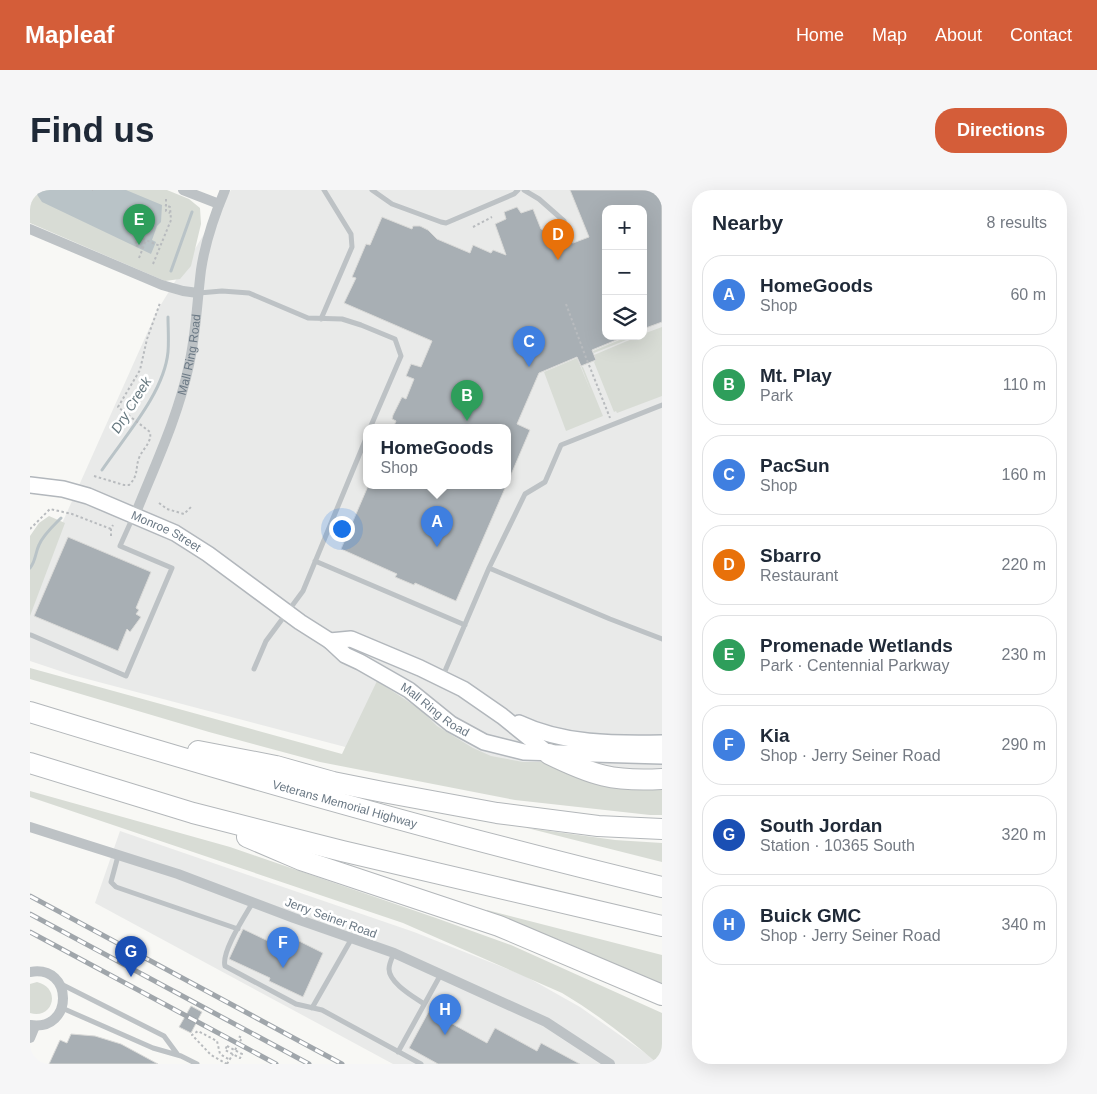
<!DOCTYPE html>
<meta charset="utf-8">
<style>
body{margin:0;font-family:Helvetica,sans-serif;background:#f6f6f7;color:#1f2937}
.controls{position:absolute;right:15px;top:15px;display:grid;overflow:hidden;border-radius:10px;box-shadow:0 5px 20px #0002}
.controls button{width:45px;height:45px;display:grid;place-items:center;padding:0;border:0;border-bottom:1px solid #e0e1e3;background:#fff;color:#1f2937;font:25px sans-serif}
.you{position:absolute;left:311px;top:338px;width:18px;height:18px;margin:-12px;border:4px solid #fff;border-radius:50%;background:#1a73e8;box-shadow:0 0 0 8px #1a73e833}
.badge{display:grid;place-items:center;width:32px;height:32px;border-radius:50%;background:#d45d39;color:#fff;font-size:16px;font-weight:700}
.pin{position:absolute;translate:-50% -41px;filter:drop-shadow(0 1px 2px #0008)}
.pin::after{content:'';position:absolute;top:26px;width:18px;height:15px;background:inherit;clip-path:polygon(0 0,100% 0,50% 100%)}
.popup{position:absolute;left:333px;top:234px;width:148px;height:65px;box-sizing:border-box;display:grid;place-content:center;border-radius:10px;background:#fff;filter:drop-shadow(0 1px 4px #0005);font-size:16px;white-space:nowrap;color:#747a83}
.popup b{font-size:19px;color:#1f2937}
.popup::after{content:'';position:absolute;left:50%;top:100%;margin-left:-10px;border:10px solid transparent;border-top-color:#fff}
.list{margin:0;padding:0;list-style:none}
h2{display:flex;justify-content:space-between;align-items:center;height:65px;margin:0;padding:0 20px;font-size:21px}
h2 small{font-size:16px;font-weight:400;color:#747a83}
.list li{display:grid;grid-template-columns:32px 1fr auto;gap:15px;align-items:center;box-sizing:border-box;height:80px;margin:0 10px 10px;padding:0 10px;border:1px solid #e0e1e3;border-radius:20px}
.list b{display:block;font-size:19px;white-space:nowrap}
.list p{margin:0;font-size:16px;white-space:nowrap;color:#747a83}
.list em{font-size:16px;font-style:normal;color:#747a83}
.icon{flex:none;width:28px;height:28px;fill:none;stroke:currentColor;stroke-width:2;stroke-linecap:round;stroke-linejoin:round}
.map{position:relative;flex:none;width:632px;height:874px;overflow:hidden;border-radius:20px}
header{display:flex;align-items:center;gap:30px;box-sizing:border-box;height:70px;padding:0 25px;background:#d45d39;color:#fff}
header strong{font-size:24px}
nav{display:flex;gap:28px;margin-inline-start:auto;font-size:18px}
.intro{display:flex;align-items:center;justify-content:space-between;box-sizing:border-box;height:120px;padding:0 30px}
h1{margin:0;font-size:35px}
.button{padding:12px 22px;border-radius:20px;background:#d45d39;color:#fff;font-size:18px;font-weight:700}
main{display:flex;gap:30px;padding:0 30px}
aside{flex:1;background:#fff;border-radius:20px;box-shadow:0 5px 20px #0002}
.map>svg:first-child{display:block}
</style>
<header>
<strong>Mapleaf</strong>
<nav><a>Home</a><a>Map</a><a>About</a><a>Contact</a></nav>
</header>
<div class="intro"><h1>Find us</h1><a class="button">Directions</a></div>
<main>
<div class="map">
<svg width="632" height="874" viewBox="0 0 632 874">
<rect width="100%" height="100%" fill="#f8f8f5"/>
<!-- built -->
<path fill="#e9eae9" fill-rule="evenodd" d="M 201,0 L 632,0 L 632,609 L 437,589 L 42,485 L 0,471 L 0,405 L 127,121 ZM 576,19 L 613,19 L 613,146 L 576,146 ZM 337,238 L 477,238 L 477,296 L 337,296 Z
M 90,641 L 384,742 L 495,786 L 550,817 L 618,865 L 628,874 L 363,874 L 65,713 Z"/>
<!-- green -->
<path fill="#d8dcd5" d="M 0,0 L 137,0 L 159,9 L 170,18 L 171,34 L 161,76 L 150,89 L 135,91 L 0,33 Z
M 632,137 L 632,206 L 587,223 L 586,221 L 584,222 L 564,172 L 566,170 L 564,165 L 609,146 L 613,146 L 613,144 Z
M 599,146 L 606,146 L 564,163 L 563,161 Z
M 547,168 L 561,202 L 551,176 L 553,177 L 573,226 L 536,241 L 514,182 Z
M 19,326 L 35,333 L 0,426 L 0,346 L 9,333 Z
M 0,478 L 312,564 L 347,491 L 391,520 L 407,536 L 443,558 L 461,566 L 493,572 L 515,572 L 632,596 L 632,625 L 620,625 L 485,610 L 290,572 L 179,542 L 0,489 Z
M 0,601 L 200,657 L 406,728 L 481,755 L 632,823 L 632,874 L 628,874 C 598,848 566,823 532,803 L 373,733 L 0,607 Z
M 497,638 L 585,650 L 632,653 L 632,672 Z
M 457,720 L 632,765 L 632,795 L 530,750 L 457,725 Z
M 7,792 C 32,798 23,830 0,823 L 0,794 Z"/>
<!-- water -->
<path fill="#b9c3c7" d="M 4,0 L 96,0 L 132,15 L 131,32 L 127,36 L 122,50 L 126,52 L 121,64 L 12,12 Z"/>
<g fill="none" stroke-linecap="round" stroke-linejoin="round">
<!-- stream -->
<path stroke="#b9c3c7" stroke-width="3" d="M 141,81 L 162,22
M 72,280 C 95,246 134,203 138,162 C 139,150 138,138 138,127
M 0,378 C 6,371 5,363 9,355 C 13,345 23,336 31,328"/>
</g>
<!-- building -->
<path fill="#a8afb4" stroke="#dadad8" d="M 540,0 L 632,0 L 632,132 L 613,139 L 613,19 L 576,19 L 576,146 L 596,146 L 562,160 L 566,170 L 551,176 L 547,167 L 509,183 L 487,234 L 500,240 L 477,294 L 477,238 L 363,238 L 366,231 L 362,229 L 363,225 L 372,207 L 376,209 L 384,189 L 376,186 L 381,174 L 391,177 L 402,151 L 314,113 L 326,88 L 322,87 L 336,54 L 340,55 L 352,27 L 382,39 L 383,36 L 390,36 L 398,40 L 407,49 L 440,63 L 443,55 L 461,63 L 463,60 L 476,65 L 465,34 L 476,29 L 474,22 L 487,17 L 491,23 L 503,19 L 511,39 L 543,53 L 559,47 Z
M 338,296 L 476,296 L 426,411 L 385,393 L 384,395 L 365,387 L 367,384 L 311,359 Z
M 38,347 L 121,382 L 106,418 L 109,420 L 106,424 L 111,427 L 100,442 L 97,439 L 88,461 L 4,426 Z
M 213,739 L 255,759 L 261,747 L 293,763 L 273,807 L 239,791 L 240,788 L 199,769 Z
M 161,816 L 172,822 L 161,843 L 149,837 Z
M 399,821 L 457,853 L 465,838 L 507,861 L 511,853 L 550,874 L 408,874 L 379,858 Z
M 41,844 L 65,846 L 91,854 L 128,874 L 19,874 L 30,850 L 37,853 Z"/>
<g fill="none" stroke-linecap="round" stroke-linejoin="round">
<!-- secondary casing -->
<g stroke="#b2b7bc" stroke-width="18">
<g id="secondary">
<path id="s2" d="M 0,295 L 33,299 L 58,306 L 145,343 L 178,364 L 270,432 L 300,451 L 315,465 L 330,472 L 379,500 L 421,534 L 454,552 L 494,562 L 632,566"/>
<path d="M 300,451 L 321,449 L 390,478 L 433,499 L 472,526 L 519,564"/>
<path d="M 489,533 C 533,554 584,554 632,553"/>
</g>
</g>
<!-- highway casing -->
<g stroke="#b3b7ba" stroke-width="22">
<g id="highway">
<path id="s3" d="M 0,522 C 209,586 419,646 632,697"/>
<path d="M 168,561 L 246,576 L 303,592 L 353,602 L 467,623 L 568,636 L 632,639"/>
<path d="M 519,564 C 562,585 583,592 632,589"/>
<path d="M 0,573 L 163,623 L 312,661 L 632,736"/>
<path d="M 217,647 L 271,670 L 469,736 L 632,805"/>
</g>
</g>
<!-- path -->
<path stroke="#b8bbbe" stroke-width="2" stroke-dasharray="2.5 2.5" stroke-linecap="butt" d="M 62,0 L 63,0
M 136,9 L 136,21 L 140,23
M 443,37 L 462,27
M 113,58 L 105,55 L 107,50 L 111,48 L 130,56
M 109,68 L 116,50
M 123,74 L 141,30 L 140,17 L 135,15
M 536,114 L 558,173
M 559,175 L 580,228
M 64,286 L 94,295 L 99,295 C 109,285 105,279 109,268 C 113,258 122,253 120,242 L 88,217 L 110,180 L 117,149 L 130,113
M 129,313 L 137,319 L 154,324 L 161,317
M 0,339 L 20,319 L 42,324 L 81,339
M 81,346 L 81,339 L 83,335
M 197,856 L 212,864 L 210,868 L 195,860 Z
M 205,860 L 212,848 L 208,846
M 197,874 L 181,865 L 162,845 L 168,841 L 187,851 L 190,864 L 200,870
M 197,874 L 203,864"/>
<!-- lane -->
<path stroke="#bdc2c5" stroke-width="5" d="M 342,0 L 362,14 L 411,32 L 416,33 L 484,4 L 488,0
M 494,0 L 509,9 L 534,31
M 169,103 L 192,101 L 219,103 L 278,128 L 312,129 L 331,135 L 365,149 L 371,166 L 340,238
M 291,129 L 322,57 L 321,44 L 294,0
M 285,371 L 435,435
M 459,378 L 580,429 L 632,449
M 1,445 L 96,486 L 142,378 L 90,356 L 103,327
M 224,479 L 236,451 L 273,401 L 337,246
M 412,488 L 459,378 L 495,304 L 515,292 L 531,255 L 632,215
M 88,666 L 81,692 L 86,697 L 208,739
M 223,712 C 215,726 191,762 195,776 L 266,814 L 292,820 L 391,874
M 364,763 C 362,768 359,774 359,779 C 359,793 384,807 394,814
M 31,794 L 134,846 L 148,865
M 32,818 L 123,858 L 151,866 L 167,874
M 282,818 L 322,748
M 368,862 L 411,784"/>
<!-- street -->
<g stroke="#bdc2c5" stroke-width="10">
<path d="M 153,0 L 189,14"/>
<path d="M 0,39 L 132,95 L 153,101 L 168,103"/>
<path id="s1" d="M 105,325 C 125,275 148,227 159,175 C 166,144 167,112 171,80 C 175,53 184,26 195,0"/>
<path d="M 0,637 L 148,684 L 264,728 L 364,763 L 516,832 L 580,874"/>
<path d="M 0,782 C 44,774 44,842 0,835"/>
<path d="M 0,848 L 5,836"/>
</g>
<!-- secondary -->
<use href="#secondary" stroke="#fff" stroke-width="15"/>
<!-- highway -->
<use href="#highway" stroke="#fff" stroke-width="20"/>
<!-- rail casing -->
<g stroke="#a0a6ab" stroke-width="5">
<path id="rail" d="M 0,706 L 312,874
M 0,724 L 279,874
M 0,742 L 246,874"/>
</g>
<!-- rail -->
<use href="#rail" stroke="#fff" stroke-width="3" stroke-dasharray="9" stroke-linecap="butt"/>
</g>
<g text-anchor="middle" stroke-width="5" stroke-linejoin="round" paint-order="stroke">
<!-- street labels -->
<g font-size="12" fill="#6a7884" stroke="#fff">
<text dy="4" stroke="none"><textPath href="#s1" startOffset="170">Mall Ring Road</textPath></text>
<text dy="4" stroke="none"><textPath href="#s2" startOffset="145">Monroe Street</textPath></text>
<text dy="4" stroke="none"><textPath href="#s2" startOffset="469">Mall Ring Road</textPath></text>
<text dy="4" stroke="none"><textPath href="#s3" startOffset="328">Veterans Memorial Highway</textPath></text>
<text transform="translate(301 728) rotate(20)" y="4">Jerry Seiner Road</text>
</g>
<!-- water labels -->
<g font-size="14" font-style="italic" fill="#66787f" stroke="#fff">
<text transform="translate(101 215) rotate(-58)" y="5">Dry Creek</text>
</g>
</g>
</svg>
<div class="controls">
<button>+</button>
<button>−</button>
<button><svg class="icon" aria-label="layers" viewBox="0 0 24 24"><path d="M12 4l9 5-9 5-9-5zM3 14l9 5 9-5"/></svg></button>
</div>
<div class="you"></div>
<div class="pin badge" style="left:407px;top:357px;background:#3f7fe0">A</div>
<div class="popup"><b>HomeGoods</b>Shop</div>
<div class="pin badge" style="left:437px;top:231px;background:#2e9e5b">B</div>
<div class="pin badge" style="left:499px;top:177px;background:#3f7fe0">C</div>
<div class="pin badge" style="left:528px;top:70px;background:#e8710a">D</div>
<div class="pin badge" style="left:109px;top:55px;background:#2e9e5b">E</div>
<div class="pin badge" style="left:253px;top:778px;background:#3f7fe0">F</div>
<div class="pin badge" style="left:101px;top:787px;background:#1a4fb4">G</div>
<div class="pin badge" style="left:415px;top:845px;background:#3f7fe0">H</div>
</div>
<aside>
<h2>Nearby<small>8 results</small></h2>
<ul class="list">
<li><span class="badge" style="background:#3f7fe0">A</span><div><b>HomeGoods</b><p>Shop</p></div><em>60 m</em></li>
<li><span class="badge" style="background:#2e9e5b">B</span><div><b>Mt. Play</b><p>Park</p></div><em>110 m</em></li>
<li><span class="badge" style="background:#3f7fe0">C</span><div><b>PacSun</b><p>Shop</p></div><em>160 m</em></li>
<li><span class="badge" style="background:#e8710a">D</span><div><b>Sbarro</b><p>Restaurant</p></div><em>220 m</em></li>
<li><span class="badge" style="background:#2e9e5b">E</span><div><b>Promenade Wetlands</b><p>Park · Centennial Parkway</p></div><em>230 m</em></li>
<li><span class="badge" style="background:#3f7fe0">F</span><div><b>Kia</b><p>Shop · Jerry Seiner Road</p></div><em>290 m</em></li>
<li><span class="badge" style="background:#1a4fb4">G</span><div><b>South Jordan</b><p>Station · 10365 South</p></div><em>320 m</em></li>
<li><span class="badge" style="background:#3f7fe0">H</span><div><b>Buick GMC</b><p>Shop · Jerry Seiner Road</p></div><em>340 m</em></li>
</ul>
</aside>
</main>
